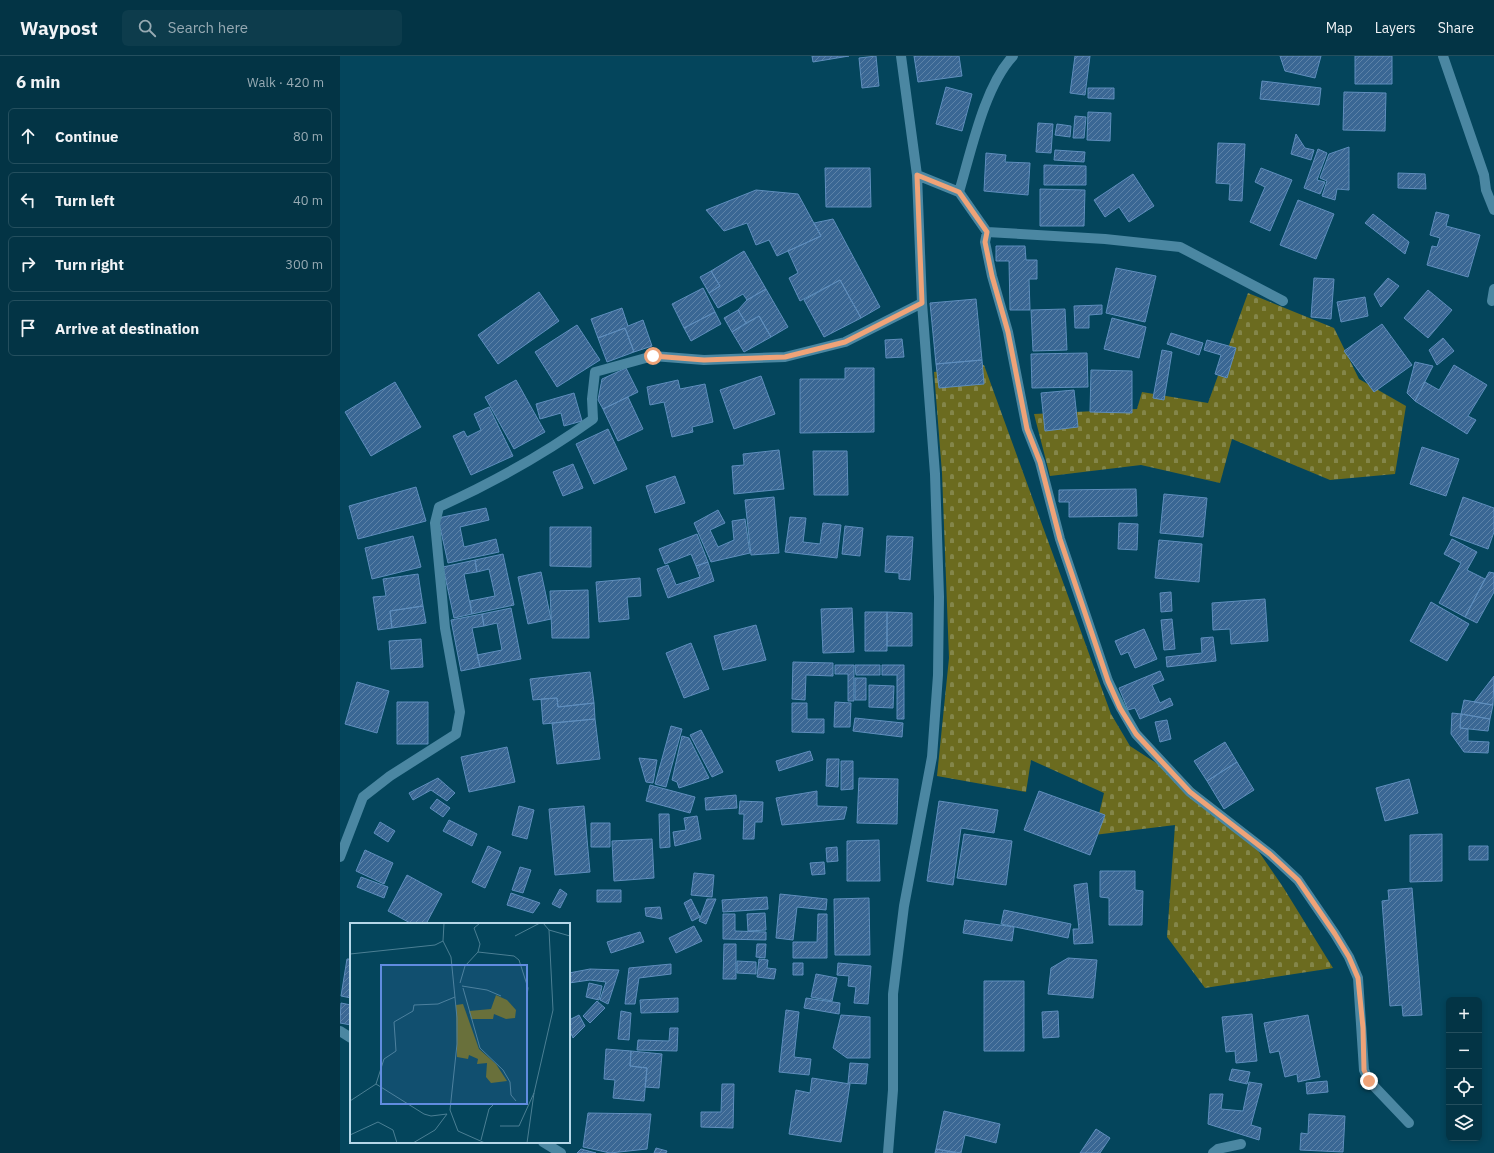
<!DOCTYPE html>
<meta charset="utf-8">
<style>
body{margin:0;font-family:"IBM Plex Sans",sans-serif;background:#0d3c4c;color:#f1f3f6}
.controls{position:absolute;right:12px;bottom:12px;display:grid;overflow:hidden;border-radius:6px;box-shadow:0 2px 6px #0003}
.controls button{width:36px;height:36px;display:grid;place-items:center;padding:0;border:0;border-bottom:1px solid #244f5e;background:#033445;color:#f1f3f6;font:20px sans-serif}
.stop{position:absolute;width:12px;height:12px;margin:-9px;border:3px solid #efa378;border-radius:50%;background:#fff}
.stop.end{background:#efa378;border-color:#fff;box-shadow:0 1px 4px #0008}
.list{margin:0;padding:0;list-style:none}
h2{display:flex;justify-content:space-between;align-items:center;height:52px;margin:0;padding:0 16px;font-size:17px}
h2 small{font-size:13px;font-weight:400;color:#97aab3}
.list li{display:grid;grid-template-columns:26px 1fr auto;gap:12px;align-items:center;box-sizing:border-box;height:56px;margin:0 8px 8px;padding:0 8px;border:1px solid #244f5e;border-radius:6px}
.list b{display:block;font-size:15px;white-space:nowrap}
.list em{font-size:13px;font-style:normal;color:#97aab3}
.icon{flex:none;width:22px;height:22px;fill:none;stroke:currentColor;stroke-width:2;stroke-linecap:round;stroke-linejoin:round}
.map{position:relative;flex:none;width:1154px;height:1097px;overflow:hidden}
header{display:flex;align-items:center;gap:24px;box-sizing:border-box;height:56px;padding:0 20px;background:#033445;border-bottom:1px solid #244f5e}
header strong{font-size:19px}
nav{display:flex;gap:22px;margin-inline-start:auto;font-size:14px}
.search{width:280px;height:36px;background:#0d3c4c;display:flex;align-items:center;gap:10px;box-sizing:border-box;padding:0 14px;border-radius:6px;color:#97aab3;font-size:15px}
main{display:flex}
aside{flex:1;background:#033445}
.map>svg:first-child{display:block}
</style>
<header>
<strong>Waypost</strong>
<div class="search"><svg class="icon" aria-label="search" viewBox="0 0 24 24"><circle cx="10" cy="10" r="6"/><path d="M15 15l6 6"/></svg>Search here</div>
<nav><a>Map</a><a>Layers</a><a>Share</a></nav>
</header>
<main>
<aside>
<h2>6 min<small>Walk · 420 m</small></h2>
<ul class="list">
<li><svg class="icon" aria-label="ahead" viewBox="0 0 24 24"><path d="M12 20V5M6 11l6-6 6 6"/></svg><div><b>Continue</b></div><em>80 m</em></li>
<li><svg class="icon" aria-label="left" viewBox="0 0 24 24"><path d="M17 20v-9H6M10 6l-5 5 5 5"/></svg><div><b>Turn left</b></div><em>40 m</em></li>
<li><svg class="icon" aria-label="right" viewBox="0 0 24 24"><path d="M7 20v-9h11M14 6l5 5-5 5"/></svg><div><b>Turn right</b></div><em>300 m</em></li>
<li><svg class="icon" aria-label="arrive" viewBox="0 0 24 24"><path d="M6 21V4h12l-3 4 3 4H6"/></svg><div><b>Arrive at destination</b></div></li>
</ul>
</aside>
<div class="map">
<svg width="1154" height="1097" viewBox="0 0 1154 1097">
<defs>
<pattern id="cemetery-stones" width="16" height="16" patternUnits="userSpaceOnUse"><rect width="16" height="16" fill="#6b6b1f"/><path d="M2 7V4a2 2 0 0 1 4 0v3zM10 15v-3a2 2 0 0 1 4 0v3z" fill="#84864a"/></pattern>
<pattern id="building-hatch" width="6" height="6" patternUnits="userSpaceOnUse"><rect width="6" height="6" fill="#3a6794"/><path d="M-1 1l2-2M0 6l6-6M5 7l2-2" fill="none" stroke="#5d83a8"/></pattern>
</defs>
<rect width="100%" height="100%" fill="#04455c"/>
<!-- cemetery -->
<path fill="url(#cemetery-stones)" d="M 908,237 L 994,272 L 1019,323 L 1066,350 L 1055,418 L 990,424 L 892,383 L 880,427 L 801,409 L 710,420 L 694,358 L 797,353 L 802,336 L 868,347 Z
M 644,309 L 771,658 L 790,690 L 847,727 L 906,777 L 943,831 L 993,912 L 865,932 L 827,881 L 835,769 L 754,779 L 764,737 L 691,704 L 686,736 L 597,720 L 609,602 L 602,417 L 594,316 Z"/>
<!-- building -->
<path fill="url(#building-hatch)" stroke="#5f8ebd" d="M 472,0 L 509,0 L 473,6 Z
M 536,0 L 539,30 L 522,32 L 519,2 Z
M 574,0 L 619,0 L 622,20 L 578,26 Z
M 735,0 L 750,0 L 745,39 L 730,37 Z
M 940,0 L 981,0 L 975,22 L 945,15 Z
M 1015,0 L 1052,0 L 1052,28 L 1015,28 Z
M 922,25 L 981,32 L 979,49 L 920,43 Z
M 606,31 L 632,38 L 622,75 L 596,68 Z
M 748,32 L 774,32 L 774,43 L 748,42 Z
M 1004,36 L 1046,37 L 1045,75 L 1003,74 Z
M 748,56 L 771,57 L 770,85 L 747,84 Z
M 735,60 L 746,61 L 744,82 L 733,82 Z
M 698,67 L 713,68 L 711,97 L 696,96 Z
M 717,68 L 731,70 L 730,81 L 715,79 Z
M 956,78 L 965,92 L 974,94 L 971,104 L 951,98 Z
M 878,87 L 905,88 L 902,145 L 889,144 L 890,128 L 876,127 Z
M 1009,91 L 1009,134 L 997,133 L 995,144 L 982,140 L 987,125 L 980,122 L 989,98 Z
M 978,93 L 987,97 L 977,124 L 985,126 L 980,138 L 964,132 Z
M 715,94 L 745,96 L 744,106 L 714,104 Z
M 646,97 L 666,99 L 665,106 L 690,107 L 688,139 L 644,135 Z
M 704,109 L 746,110 L 746,129 L 704,129 Z
M 485,112 L 530,112 L 531,151 L 486,151 Z
M 921,112 L 952,124 L 930,175 L 910,166 L 925,131 L 915,126 Z
M 1058,117 L 1085,118 L 1086,133 L 1058,132 Z
M 793,118 L 814,150 L 789,166 L 779,151 L 765,161 L 754,144 Z
M 700,133 L 745,134 L 744,170 L 700,170 Z
M 416,134 L 458,138 L 481,180 L 437,200 L 429,184 L 416,189 L 407,167 L 384,175 L 366,154 Z
M 958,144 L 994,158 L 976,203 L 940,189 Z
M 1096,156 L 1109,159 L 1106,170 L 1140,179 L 1128,221 L 1087,209 L 1092,190 L 1097,191 L 1100,182 L 1090,179 Z
M 1033,158 L 1069,186 L 1065,198 L 1025,167 Z
M 493,163 L 540,251 L 521,262 L 500,224 L 460,245 L 449,222 L 458,217 L 448,195 L 481,180 L 474,167 Z
M 656,190 L 685,190 L 686,204 L 697,204 L 697,223 L 689,223 L 690,254 L 670,254 L 669,205 L 656,205 Z
M 404,195 L 426,233 L 407,244 L 403,238 L 378,252 L 369,237 L 380,230 L 371,215 Z
M 776,212 L 816,220 L 805,266 L 766,257 Z
M 371,215 L 380,230 L 369,237 L 360,221 Z
M 974,222 L 994,223 L 991,263 L 971,261 Z
M 1048,222 L 1059,230 L 1041,251 L 1034,238 Z
M 500,224 L 521,262 L 484,281 L 464,244 Z
M 363,232 L 375,256 L 344,272 L 332,248 Z
M 426,233 L 448,271 L 431,281 L 419,260 L 406,267 L 398,254 L 407,244 Z
M 1088,234 L 1112,254 L 1088,282 L 1064,262 Z
M 199,236 L 219,265 L 158,308 L 138,279 Z
M 1025,241 L 1028,260 L 1001,266 L 997,246 Z
M 636,243 L 642,304 L 596,308 L 590,247 Z
M 762,249 L 762,258 L 749,259 L 749,272 L 735,272 L 734,250 Z
M 282,252 L 288,270 L 303,264 L 312,290 L 294,296 L 285,272 L 258,282 L 251,263 Z
M 725,253 L 727,294 L 693,295 L 691,254 Z
M 398,254 L 406,267 L 392,276 L 384,262 Z
M 375,256 L 381,268 L 351,285 L 344,272 Z
M 419,260 L 431,281 L 404,296 L 392,276 Z
M 772,262 L 806,271 L 799,302 L 764,293 Z
M 1042,268 L 1072,309 L 1034,336 L 1004,295 Z
M 237,269 L 260,304 L 217,331 L 195,296 Z
M 285,272 L 294,296 L 267,306 L 258,282 Z
M 831,277 L 863,287 L 859,299 L 827,288 Z
M 1103,282 L 1114,295 L 1097,309 L 1089,294 Z
M 562,283 L 564,301 L 546,302 L 545,284 Z
M 867,284 L 896,292 L 887,322 L 875,318 L 881,299 L 864,294 Z
M 822,294 L 832,296 L 824,344 L 813,342 Z
M 747,297 L 748,331 L 692,332 L 691,298 Z
M 642,304 L 644,328 L 599,332 L 596,308 Z
M 1075,306 L 1093,310 L 1075,345 L 1067,337 Z
M 1114,309 L 1147,329 L 1128,360 L 1136,364 L 1127,378 L 1075,345 L 1085,326 L 1099,334 Z
M 286,312 L 298,336 L 263,353 L 258,344 L 262,323 Z
M 505,312 L 534,312 L 534,376 L 460,377 L 460,323 L 505,323 Z
M 751,314 L 792,315 L 792,357 L 750,356 Z
M 421,320 L 435,358 L 394,373 L 380,334 Z
M 176,324 L 205,376 L 174,393 L 145,341 Z
M 338,324 L 340,333 L 365,328 L 373,366 L 352,371 L 353,376 L 332,381 L 324,346 L 310,349 L 307,331 Z
M 55,326 L 81,371 L 31,400 L 5,356 Z
M 734,334 L 738,371 L 705,375 L 701,337 Z
M 234,337 L 242,365 L 224,370 L 221,357 L 200,363 L 196,348 Z
M 288,341 L 303,373 L 278,385 L 263,353 Z
M 149,351 L 173,400 L 131,419 L 113,380 L 124,375 L 127,381 L 141,374 L 134,358 Z
M 268,373 L 287,413 L 254,428 L 236,388 Z
M 1082,391 L 1119,403 L 1106,440 L 1070,428 Z
M 439,394 L 444,433 L 394,438 L 392,410 L 404,409 L 403,398 Z
M 473,395 L 507,395 L 508,439 L 474,439 Z
M 233,408 L 243,432 L 223,440 L 213,416 Z
M 335,420 L 345,447 L 315,457 L 306,430 Z
M 76,431 L 86,465 L 18,483 L 9,450 Z
M 796,433 L 797,460 L 729,461 L 729,446 L 719,446 L 719,434 Z
M 824,438 L 867,442 L 863,481 L 820,477 Z
M 434,441 L 439,497 L 411,499 L 405,444 Z
M 1123,441 L 1154,452 L 1154,476 L 1148,493 L 1110,479 Z
M 146,452 L 149,464 L 120,471 L 124,491 L 156,483 L 159,496 L 108,507 L 98,462 Z
M 378,454 L 385,467 L 370,474 L 378,491 L 394,484 L 392,465 L 405,463 L 410,497 L 371,506 L 354,467 Z
M 450,461 L 466,462 L 463,486 L 480,488 L 483,467 L 501,469 L 497,502 L 445,496 Z
M 779,467 L 798,468 L 797,494 L 778,493 Z
M 505,470 L 523,472 L 520,500 L 502,498 Z
M 210,471 L 251,471 L 251,511 L 210,510 Z
M 357,478 L 368,506 L 356,510 L 351,498 L 325,508 L 319,493 Z
M 73,480 L 81,511 L 32,523 L 25,492 Z
M 547,480 L 573,481 L 570,524 L 559,523 L 559,517 L 545,516 Z
M 1112,483 L 1137,496 L 1127,514 L 1145,523 L 1125,561 L 1099,547 L 1121,507 L 1104,498 Z
M 819,484 L 862,488 L 859,526 L 815,522 Z
M 163,498 L 174,549 L 132,558 L 130,545 L 155,540 L 149,513 L 137,516 L 135,504 Z
M 135,504 L 137,516 L 124,518 L 132,558 L 114,562 L 103,511 Z
M 368,506 L 374,525 L 328,542 L 317,513 L 328,509 L 336,529 L 360,521 L 356,510 Z
M 201,516 L 211,563 L 188,568 L 178,521 Z
M 1149,516 L 1154,517 L 1154,536 L 1137,567 L 1125,561 Z
M 78,518 L 83,550 L 50,555 L 52,572 L 38,574 L 33,541 L 46,540 L 43,523 Z
M 300,522 L 301,540 L 287,541 L 289,563 L 259,566 L 256,526 Z
M 248,534 L 249,582 L 212,582 L 210,535 Z
M 831,536 L 832,555 L 821,556 L 820,537 Z
M 925,543 L 928,585 L 891,588 L 890,573 L 873,574 L 872,547 Z
M 1091,546 L 1129,568 L 1107,605 L 1070,585 Z
M 83,550 L 86,567 L 52,572 L 50,555 Z
M 171,552 L 181,603 L 140,611 L 137,599 L 162,594 L 157,567 L 144,570 L 142,558 Z
M 512,552 L 514,596 L 483,597 L 481,553 Z
M 525,556 L 547,556 L 547,595 L 525,595 Z
M 547,556 L 572,557 L 572,590 L 547,590 Z
M 142,558 L 144,570 L 132,572 L 140,611 L 121,615 L 111,564 Z
M 832,563 L 835,593 L 824,594 L 821,564 Z
M 416,569 L 426,604 L 383,614 L 374,580 Z
M 804,573 L 817,603 L 795,612 L 788,596 L 781,599 L 775,585 Z
M 873,581 L 876,605 L 827,611 L 826,601 L 862,597 L 861,582 Z
M 81,583 L 83,611 L 51,613 L 49,585 Z
M 351,587 L 369,633 L 344,642 L 326,597 Z
M 453,606 L 493,607 L 493,620 L 466,619 L 465,644 L 452,643 Z
M 495,609 L 514,609 L 514,645 L 508,645 L 508,618 L 495,618 Z
M 515,609 L 540,609 L 540,619 L 516,619 Z
M 542,609 L 564,609 L 564,663 L 557,663 L 557,619 L 542,619 Z
M 820,615 L 824,624 L 812,629 L 820,647 L 830,642 L 833,649 L 800,663 L 795,652 L 788,654 L 779,632 Z
M 250,616 L 254,647 L 218,651 L 217,642 L 193,644 L 190,623 Z
M 1154,620 L 1153,649 L 1134,646 Z
M 515,622 L 526,622 L 526,644 L 515,644 Z
M 17,626 L 49,635 L 37,677 L 5,668 Z
M 529,629 L 554,630 L 553,652 L 529,651 Z
M 217,642 L 218,651 L 254,647 L 255,663 L 203,668 L 201,643 Z
M 1124,644 L 1153,649 L 1150,663 L 1121,658 Z
M 57,646 L 88,646 L 88,688 L 57,688 Z
M 495,646 L 511,647 L 510,671 L 494,671 Z
M 452,647 L 467,647 L 467,663 L 484,663 L 484,677 L 452,676 Z
M 1112,657 L 1121,658 L 1120,672 L 1128,673 L 1128,685 L 1149,686 L 1148,697 L 1124,696 L 1111,678 Z
M 1121,658 L 1150,663 L 1148,675 L 1120,672 Z
M 515,662 L 563,667 L 562,681 L 513,675 Z
M 255,663 L 260,703 L 217,708 L 212,667 Z
M 827,664 L 831,683 L 820,686 L 815,666 Z
M 331,670 L 342,673 L 326,731 L 315,728 Z
M 361,674 L 383,716 L 372,721 L 350,679 Z
M 342,680 L 349,682 L 369,722 L 339,732 L 337,726 L 332,724 Z
M 885,686 L 897,706 L 867,725 L 854,705 Z
M 167,691 L 175,726 L 129,736 L 121,701 Z
M 470,695 L 473,704 L 439,715 L 436,705 Z
M 299,702 L 317,704 L 313,727 L 306,726 Z
M 487,703 L 499,703 L 498,731 L 486,730 Z
M 501,705 L 513,705 L 513,733 L 501,734 Z
M 897,706 L 914,734 L 884,753 L 867,725 Z
M 98,722 L 115,737 L 107,745 L 91,734 L 73,744 L 69,737 Z
M 519,722 L 558,723 L 557,768 L 517,767 Z
M 1069,723 L 1078,757 L 1045,765 L 1036,732 Z
M 310,729 L 355,741 L 350,757 L 306,745 Z
M 477,735 L 477,750 L 507,751 L 504,763 L 442,769 L 436,742 Z
M 699,735 L 765,759 L 750,799 L 684,774 Z
M 396,739 L 397,752 L 366,754 L 365,742 Z
M 97,743 L 110,752 L 103,761 L 90,752 Z
M 400,745 L 423,746 L 422,766 L 415,766 L 414,783 L 403,783 L 404,758 L 399,758 Z
M 599,745 L 658,754 L 654,777 L 621,772 L 613,829 L 587,825 Z
M 179,750 L 194,754 L 187,783 L 172,779 Z
M 244,750 L 250,816 L 215,819 L 209,753 Z
M 319,758 L 329,758 L 330,791 L 320,792 Z
M 357,760 L 361,783 L 335,790 L 333,776 L 346,774 L 344,762 Z
M 109,764 L 137,778 L 132,790 L 103,775 Z
M 40,766 L 55,775 L 48,786 L 34,777 Z
M 251,767 L 270,767 L 270,791 L 251,791 Z
M 624,778 L 672,785 L 666,829 L 617,822 Z
M 1102,778 L 1102,825 L 1070,826 L 1070,779 Z
M 312,783 L 314,822 L 274,825 L 272,785 Z
M 539,784 L 540,825 L 507,825 L 507,785 Z
M 148,790 L 161,796 L 145,832 L 132,826 Z
M 1129,790 L 1148,790 L 1148,804 L 1129,804 Z
M 497,791 L 498,805 L 487,806 L 486,792 Z
M 25,794 L 53,807 L 44,828 L 16,815 Z
M 484,806 L 485,818 L 472,819 L 470,807 Z
M 180,811 L 191,814 L 183,837 L 172,834 Z
M 760,815 L 795,815 L 795,834 L 803,835 L 802,869 L 769,869 L 769,842 L 760,841 Z
M 354,817 L 374,819 L 372,841 L 351,839 Z
M 67,819 L 102,838 L 86,868 L 72,868 L 48,855 Z
M 21,821 L 48,831 L 44,842 L 17,831 Z
M 747,827 L 753,887 L 734,888 L 733,873 L 739,873 L 734,829 Z
M 1072,832 L 1082,959 L 1063,960 L 1062,949 L 1050,950 L 1042,845 L 1049,844 L 1048,834 Z
M 220,833 L 227,838 L 220,852 L 212,848 Z
M 257,834 L 281,834 L 281,846 L 257,846 Z
M 171,837 L 200,847 L 193,857 L 167,849 Z
M 440,838 L 487,843 L 486,854 L 457,851 L 453,884 L 436,882 Z
M 427,841 L 428,853 L 383,856 L 382,844 Z
M 529,842 L 530,899 L 495,899 L 494,843 Z
M 351,843 L 360,861 L 352,865 L 344,847 Z
M 367,843 L 376,843 L 366,868 L 359,865 Z
M 320,851 L 322,863 L 306,860 L 305,852 Z
M 664,854 L 731,868 L 728,882 L 661,868 Z
M 425,857 L 426,874 L 408,875 L 407,858 Z
M 383,858 L 395,858 L 395,875 L 426,876 L 426,884 L 383,883 Z
M 478,858 L 487,858 L 487,902 L 453,902 L 453,886 L 477,886 Z
M 625,864 L 674,871 L 672,885 L 623,877 Z
M 354,870 L 362,885 L 336,897 L 329,882 Z
M 300,876 L 304,886 L 271,897 L 267,886 Z
M 384,888 L 396,888 L 396,923 L 383,923 Z
M 417,888 L 426,888 L 425,902 L 416,901 Z
M 728,902 L 757,904 L 753,942 L 708,938 L 711,912 Z
M 7,903 L 11,903 L 11,942 L 1,940 Z
M 419,903 L 428,904 L 427,912 L 436,913 L 434,923 L 417,921 Z
M 397,905 L 416,906 L 416,918 L 397,917 Z
M 453,907 L 463,907 L 463,919 L 453,919 Z
M 498,907 L 531,910 L 528,948 L 514,947 L 516,931 L 508,930 L 509,920 L 497,919 Z
M 331,908 L 331,918 L 299,922 L 295,948 L 285,948 L 289,912 Z
M 250,913 L 279,914 L 268,948 L 260,944 L 266,926 L 250,924 L 229,927 L 229,917 Z
M 476,918 L 497,922 L 492,945 L 471,941 Z
M 644,925 L 684,925 L 684,995 L 644,995 Z
M 249,927 L 262,930 L 259,944 L 246,941 Z
M 338,942 L 338,956 L 301,957 L 300,944 Z
M 466,942 L 500,947 L 499,958 L 464,952 Z
M 257,945 L 265,952 L 250,967 L 243,960 Z
M 1,947 L 11,949 L 11,969 L 0,967 Z
M 446,954 L 459,956 L 454,1001 L 471,1003 L 469,1019 L 439,1016 Z
M 281,955 L 291,957 L 289,984 L 278,983 Z
M 718,955 L 719,981 L 703,982 L 702,956 Z
M 912,958 L 917,1005 L 896,1007 L 895,995 L 886,996 L 882,961 Z
M 239,959 L 245,970 L 233,982 L 229,973 L 229,964 Z
M 501,959 L 530,961 L 530,1002 L 507,1002 L 493,992 Z
M 968,959 L 980,1021 L 958,1026 L 957,1018 L 945,1021 L 939,995 L 930,997 L 924,967 Z
M 330,972 L 338,972 L 337,995 L 297,994 L 298,984 L 329,985 Z
M 266,993 L 291,995 L 290,1010 L 307,1012 L 304,1045 L 273,1042 L 275,1024 L 264,1023 Z
M 291,995 L 322,998 L 319,1032 L 305,1031 L 307,1012 L 290,1010 Z
M 510,1007 L 528,1008 L 526,1028 L 508,1027 Z
M 892,1013 L 910,1016 L 907,1028 L 889,1024 Z
M 472,1022 L 510,1028 L 501,1086 L 449,1078 L 456,1034 L 470,1037 Z
M 987,1025 L 988,1036 L 967,1038 L 966,1027 Z
M 909,1026 L 922,1028 L 911,1069 L 921,1072 L 919,1084 L 868,1068 L 870,1038 L 883,1038 L 881,1053 L 903,1055 Z
M 382,1028 L 394,1028 L 393,1072 L 361,1071 L 361,1056 L 381,1056 Z
M 604,1055 L 660,1068 L 656,1087 L 625,1079 L 621,1097 L 596,1093 Z
M 248,1057 L 311,1058 L 307,1093 L 270,1097 L 243,1091 Z
M 969,1058 L 1005,1060 L 1003,1096 L 960,1094 L 961,1077 L 968,1078 Z
M 756,1073 L 770,1082 L 760,1097 L 740,1097 Z
M 316,1092 L 327,1095 L 326,1097 L 314,1097 Z
M 241,1093 L 256,1097 L 237,1097 Z
M 596,1093 L 616,1097 L 595,1097 Z"/>
<g fill="none" stroke-linecap="round" stroke-linejoin="round">
<!-- minor -->
<path stroke="#4b87a2" stroke-width="10" d="M 1103,0 L 1144,119 L 1146,134 L 1154,154
M 577,119 L 619,136 L 647,176 L 765,183 L 840,191 L 943,245
M 619,136 C 631,96 644,31 673,0
M 647,176 L 645,186 L 652,220 L 668,276 L 687,373 L 700,406 L 720,483 L 768,625 L 781,652 L 796,678 L 850,736 L 930,798 L 958,824 L 995,878 L 1009,901 L 1018,922 L 1024,1014 L 1029,1025 L 1069,1067
M 1152,245 L 1154,233
M 0,801 L 23,741 L 50,720 L 116,678 L 120,656 L 105,572 L 95,467 L 99,451 C 152,427 206,397 253,363 L 252,343 L 255,316 L 313,300 L 364,304 L 445,301 L 505,286 L 582,247
M 0,975 L 11,982
M 203,1086 L 221,1097
M 548,1097 L 553,1034 L 553,938 L 564,850 L 592,701 L 598,619 L 599,541 L 595,418 L 582,247 L 577,119 L 561,0
M 873,1097 L 878,1093 L 901,1088"/>
</g>
<g fill="none" stroke-linecap="round" stroke-linejoin="round">
<!-- route -->
<path stroke="#efa378" stroke-width="5" d="M 313,300 L 364,304 L 445,301 L 505,286 L 582,247 L 577,119 L 619,136 L 647,176 L 645,186 L 652,220 L 668,276 L 687,373 L 700,406 L 720,483 L 768,625 L 780,652 L 796,678 L 850,736 L 930,798 L 958,824 L 995,878 L 1009,901 L 1018,922 L 1023,972 L 1024,1014 L 1029,1025"/>
</g>
<!-- overview -->
<g transform="translate(10 867)">
<rect width="220" height="220" fill="#04455c"/>
<path d="M 146,72 L 157,77 L 166,87 L 165,95 L 156,96 L 144,91 L 143,96 L 121,96 L 119,88 L 141,86 ZM 113,81 L 129,126 L 146,141 L 157,158 L 141,160 L 136,154 L 137,140 L 127,141 L 128,136 L 119,132 L 118,136 L 107,134 L 106,82 Z" fill="#6b6b1f"/>
<path fill="none" stroke="#4b7f94" stroke-width="1" d="M 193,0 L 199,7 L 220,13M 165,13 L 190,0M 93,18 L 101,34 L 107,95 L 107,121 L 100,187 L 108,208 L 135,220M 128,29 L 130,21 L 124,5 L 130,0M 0,31 L 85,22 L 93,18 L 94,0M 110,60 L 115,43 L 128,29 L 164,33 L 169,37 L 178,65 L 177,73M 112,63 L 137,67 L 151,73M 113,65 L 130,125 L 153,147 L 160,159 L 161,172 L 166,178M 26,161 L 74,191 L 81,193 L 97,191M 0,178 L 26,161 L 34,136 L 46,128 L 44,99 L 63,88 L 64,82 L 88,81 L 105,74M 150,203 L 169,203 L 184,170M 0,212 L 28,199 L 43,207 L 47,220M 131,217 L 139,186 L 145,180M 63,220 L 85,207 L 97,191M 177,220 L 184,170 L 203,87 L 199,7"/>
<path fill="#618ce0" fill-opacity="0.15" stroke="#618ce0" stroke-width="2" d="M 31,42 L 177,42 L 177,181 L 31,181 Z"/>
<rect width="220" height="220" fill="none" stroke="#b5d7e9" stroke-width="2"/>
</g>
</svg>
<div class="controls">
<button>+</button>
<button>−</button>
<button><svg class="icon" aria-label="locate" viewBox="0 0 24 24"><circle cx="12" cy="12" r="6"/><path d="M12 2v4M12 18v4M2 12h4M18 12h4"/></svg></button>
<button><svg class="icon" aria-label="layers" viewBox="0 0 24 24"><path d="M12 4l9 5-9 5-9-5zM3 14l9 5 9-5"/></svg></button>
</div>
<div class="stop" style="left:313px;top:300px"></div>
<div class="stop end" style="left:1029px;top:1025px"></div>
</div>
</main>
